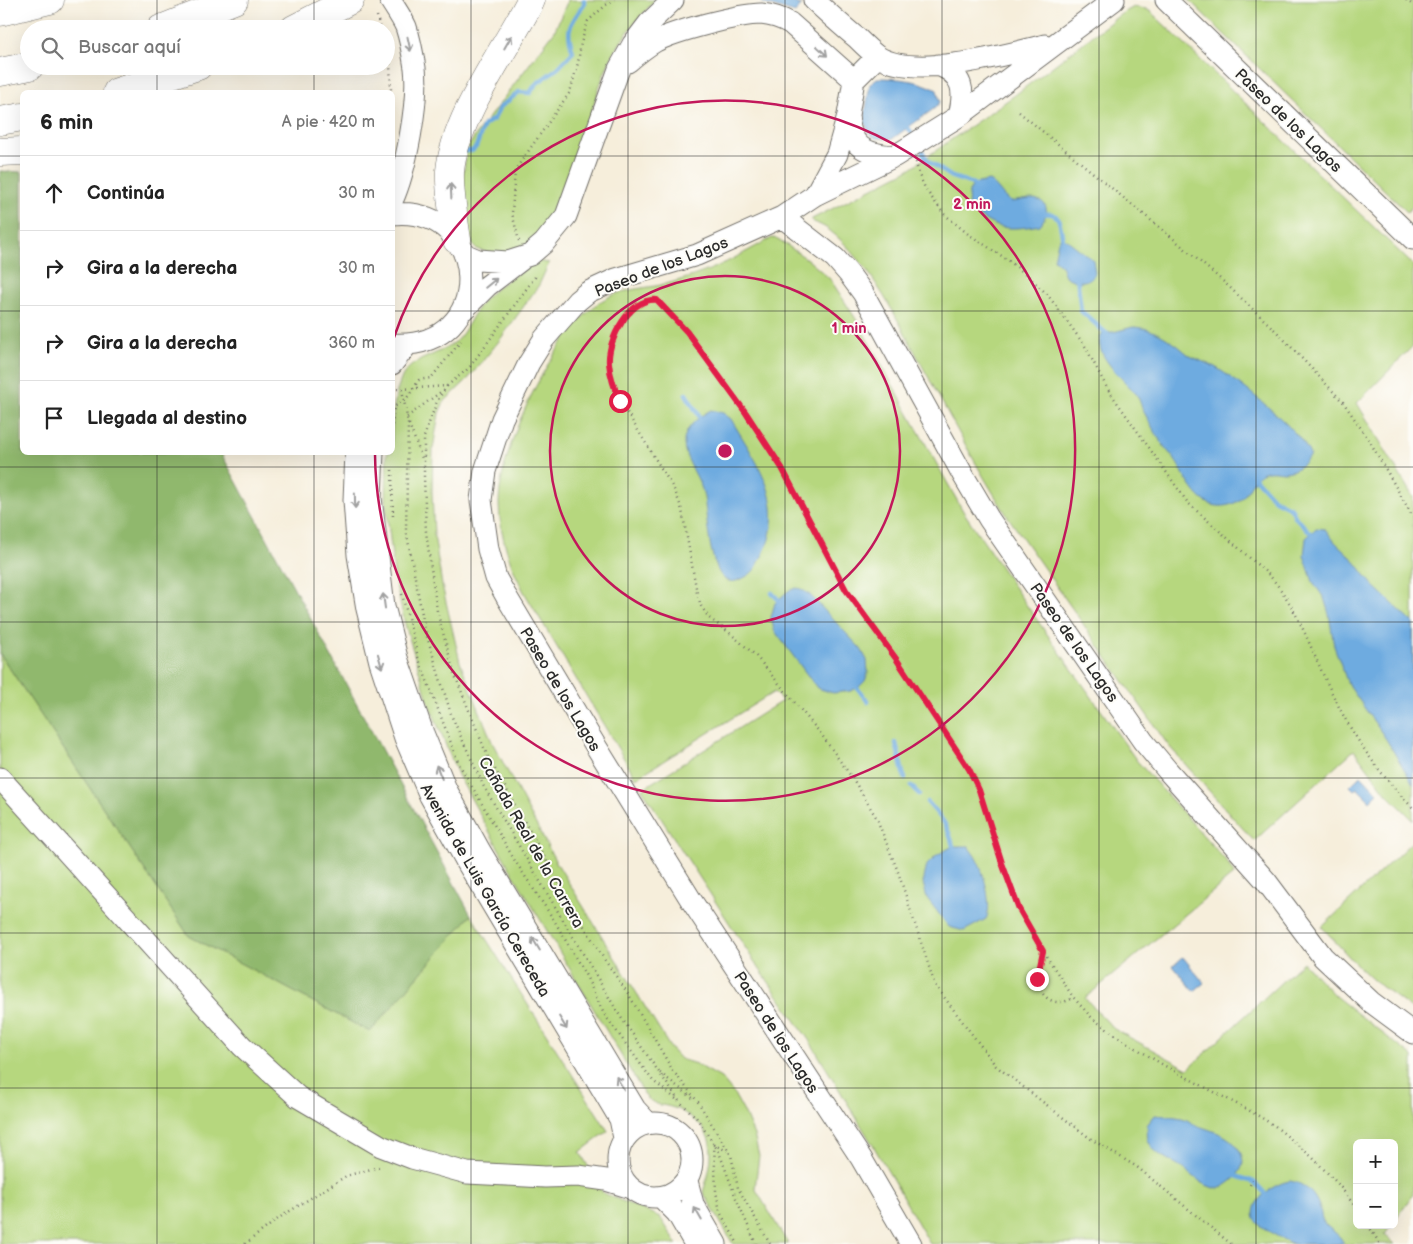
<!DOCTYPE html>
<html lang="es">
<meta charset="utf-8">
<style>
body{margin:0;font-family:"Balsamiq Sans",sans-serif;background:#f6f6f6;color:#222}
.controls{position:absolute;right:15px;bottom:15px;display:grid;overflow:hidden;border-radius:8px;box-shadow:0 5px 20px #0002}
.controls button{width:45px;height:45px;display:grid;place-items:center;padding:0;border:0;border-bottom:1px solid #e0e0e0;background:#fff;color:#222;font:25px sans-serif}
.stop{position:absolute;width:15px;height:15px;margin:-11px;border:4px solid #e11d48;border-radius:50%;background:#fff}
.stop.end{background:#e11d48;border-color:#fff;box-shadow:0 1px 5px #0008}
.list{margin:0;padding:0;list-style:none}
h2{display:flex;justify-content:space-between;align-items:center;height:65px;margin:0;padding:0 20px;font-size:21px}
h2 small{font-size:16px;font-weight:400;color:#767676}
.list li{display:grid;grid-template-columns:32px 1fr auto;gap:15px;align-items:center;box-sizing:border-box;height:75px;padding:0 20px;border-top:1px solid #e0e0e0}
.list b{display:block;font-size:19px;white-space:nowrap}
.list em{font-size:16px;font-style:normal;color:#767676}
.icon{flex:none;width:28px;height:28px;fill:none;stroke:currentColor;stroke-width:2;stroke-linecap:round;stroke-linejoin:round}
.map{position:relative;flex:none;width:1413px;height:1244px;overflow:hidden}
.search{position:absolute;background:#fff;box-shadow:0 5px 20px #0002;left:20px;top:20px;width:375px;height:55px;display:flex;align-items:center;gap:12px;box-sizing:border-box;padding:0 18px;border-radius:28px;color:#767676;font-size:19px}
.panel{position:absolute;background:#fff;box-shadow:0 5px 20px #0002;left:20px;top:90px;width:375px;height:365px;border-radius:8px}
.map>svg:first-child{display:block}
</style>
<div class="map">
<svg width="1413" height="1244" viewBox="0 0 1413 1244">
<rect width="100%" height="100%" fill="#fdfcf7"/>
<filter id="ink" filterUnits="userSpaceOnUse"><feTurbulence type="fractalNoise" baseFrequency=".02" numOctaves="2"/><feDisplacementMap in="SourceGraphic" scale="10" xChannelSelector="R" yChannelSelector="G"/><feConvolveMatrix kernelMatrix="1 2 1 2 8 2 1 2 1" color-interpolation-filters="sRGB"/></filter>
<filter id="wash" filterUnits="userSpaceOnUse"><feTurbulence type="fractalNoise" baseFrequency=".0096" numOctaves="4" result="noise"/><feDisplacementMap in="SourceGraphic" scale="20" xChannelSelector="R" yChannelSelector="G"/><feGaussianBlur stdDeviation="1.12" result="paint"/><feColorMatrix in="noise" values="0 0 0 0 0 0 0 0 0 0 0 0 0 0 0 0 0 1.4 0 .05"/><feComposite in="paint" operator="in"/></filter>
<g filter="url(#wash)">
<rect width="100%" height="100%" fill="#f6eedb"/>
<!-- green -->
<path fill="#b6d77e" stroke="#708154" d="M 568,0 L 655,0 C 636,21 620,39 608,65 C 583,119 577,213 522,248 C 516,252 508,254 501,258 L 475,248 L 467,233 L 461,190 L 467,148 L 477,133 L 554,32 Z
M 1189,0 L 1413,0 L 1413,206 L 1407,212 Z
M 1134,7 L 1146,9 L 1151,12 L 1413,265 L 1413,346 L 1357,403 L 1413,497 L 1413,820 L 1387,794 L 1354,750 L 1254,841 L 1168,745 L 1008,517 C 978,470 952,420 925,371 C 900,325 871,262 829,230 C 824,226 818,224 812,221 L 812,219 L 908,170 L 1015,95 L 1121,14 Z
M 772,238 L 778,239 L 807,259 L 830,279 L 856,319 L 963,511 L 1025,603 L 1137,761 L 1227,862 L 1234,874 L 1085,998 L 1114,1029 L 1188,1069 L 1303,962 L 1335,996 L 1413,1057 L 1413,1194 L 1394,1221 L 1394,1143 L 1357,1143 L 1357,1225 L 1391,1225 L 1385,1235 L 1395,1244 L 930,1244 L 874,1147 L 811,1043 L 754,961 L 642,789 L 782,701 L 774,692 L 636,778 L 635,777 L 524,592 C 510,564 500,537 499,505 C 498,449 555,330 603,300 C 621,289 640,289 661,285 C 675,282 691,277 704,272 C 728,263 750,249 772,238 Z
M 538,261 L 549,263 L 539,285 L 499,341 L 468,379 L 444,402 L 439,413 L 433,449 L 432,491 L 434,535 L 442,585 L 460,662 L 492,742 L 556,862 L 671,1049 L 680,1059 L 696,1064 L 721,1078 L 734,1094 L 744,1112 L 754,1135 L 759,1156 L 755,1188 L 788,1244 L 733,1244 L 703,1192 C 712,1164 719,1136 691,1118 C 686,1114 680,1109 674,1108 C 660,1103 659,1108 646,1097 L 509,867 L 458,775 L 429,704 L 405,624 L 395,581 L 386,505 L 387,453 L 392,452 C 393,427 391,401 402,377 C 411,358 438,356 455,342 C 467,331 472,314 483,301 C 498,284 519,273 538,261 Z
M 0,654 L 189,936 L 370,1032 L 471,915 L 608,1131 L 580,1152 L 603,1193 L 660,1217 L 677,1244 L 0,1244 Z
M 1413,841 L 1413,1010 L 1372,979 L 1352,960 L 1322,927 Z"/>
<!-- forest -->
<path fill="#90b86d" stroke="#5e724c" d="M 0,171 L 22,172 L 22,452 L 221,453 L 471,915 L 370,1032 L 189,936 L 0,654 Z"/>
<!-- water -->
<path fill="#6eabe0" stroke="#4c6b86" d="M 759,0 L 792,0 L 795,3 L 802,5 L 795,13 L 765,4 Z
M 877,78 C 898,78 919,80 937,90 L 940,102 L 935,108 L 892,139 L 875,138 L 869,133 L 865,123 L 865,114 L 870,84 Z
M 989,181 C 999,187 1001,196 1011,202 C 1018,201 1025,199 1032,199 C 1050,200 1049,214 1040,225 C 1006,231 994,230 968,207 L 969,192 L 973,184 Z
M 1062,236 L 1093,260 L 1095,273 C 1089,284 1075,283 1065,276 L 1061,265 L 1054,259 L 1058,241 Z
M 1133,327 C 1150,327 1164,336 1178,346 C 1182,349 1186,353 1190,356 C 1198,360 1207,363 1215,367 C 1236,379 1303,432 1310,455 C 1304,465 1295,472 1283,472 C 1276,471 1270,470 1264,472 C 1248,479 1251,499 1229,505 C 1199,513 1188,479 1175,460 C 1172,455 1167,451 1163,445 C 1156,435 1150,423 1144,412 C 1141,407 1140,400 1137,395 C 1127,382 1088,352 1103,333 L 1113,332 Z
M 711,410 L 723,413 L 731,419 C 756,462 788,501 764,552 C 760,559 757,569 750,574 C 743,579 733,584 726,580 C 709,570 707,515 704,497 C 702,480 684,460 684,444 C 683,429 699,416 711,410 Z
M 1316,528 L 1325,529 L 1335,542 L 1353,559 L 1372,584 L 1413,623 L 1413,784 L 1386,739 L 1348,684 L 1334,646 L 1329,614 L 1324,598 L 1313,582 L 1304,555 L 1306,538 Z
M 796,588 L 801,589 L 810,595 L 861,649 L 867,660 L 868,673 L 865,681 L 859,687 L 851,691 L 833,693 L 817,688 L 774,630 L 771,617 L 775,603 L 788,591 Z
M 1361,775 L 1378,793 L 1370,801 L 1357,788 L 1354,790 L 1350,786 Z
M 953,846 L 968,846 C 971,851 975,855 977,860 C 984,872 993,907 986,919 L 964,931 L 949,927 L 927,898 L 923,883 L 927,865 L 937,855 Z
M 1183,957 L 1204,983 L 1194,991 L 1173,966 Z
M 1155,1115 C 1164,1116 1173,1116 1182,1118 C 1187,1119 1191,1123 1196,1125 C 1214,1132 1232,1134 1241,1154 C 1243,1159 1244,1163 1241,1169 C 1237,1178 1228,1185 1218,1189 C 1201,1186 1193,1174 1178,1165 C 1168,1159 1156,1155 1150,1144 C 1146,1138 1148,1132 1147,1125 Z
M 1290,1181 C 1305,1183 1316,1195 1320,1209 C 1321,1213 1321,1217 1323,1221 C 1328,1230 1340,1233 1344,1244 C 1333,1244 1302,1244 1294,1244 C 1285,1241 1258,1227 1255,1219 C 1249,1200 1275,1183 1290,1181 Z"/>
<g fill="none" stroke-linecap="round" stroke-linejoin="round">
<!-- stream -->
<path stroke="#6eabe0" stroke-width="4.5" d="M 904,122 L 914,136
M 920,148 L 928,161 L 952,177 L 973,184 L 977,189
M 464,151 L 472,151 L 476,147 L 484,125 L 494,119 L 499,108 L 519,92 L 530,93 L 536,84 L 558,68 L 573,52 C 565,27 570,26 584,4 L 584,0
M 1042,214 C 1063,210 1059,227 1063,239
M 1077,277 L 1081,311 L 1107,334
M 686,394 L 702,421
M 1254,473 L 1255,478 L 1275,500 L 1291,508 L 1296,518 L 1314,536
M 772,593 L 782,603
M 855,685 L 868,702
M 896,743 L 903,773 L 905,778
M 911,786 L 919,794
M 927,802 C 941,817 948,825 953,846
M 1236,1176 L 1254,1182 L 1265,1193"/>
</g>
</g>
<g filter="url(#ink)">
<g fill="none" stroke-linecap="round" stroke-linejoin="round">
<!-- minor casing -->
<g stroke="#726f69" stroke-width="23">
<path id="minor" d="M 390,0 C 395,8 402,18 406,27 C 410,39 413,55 415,68 C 419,101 406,171 392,201
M 814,0 C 828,13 842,26 857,38 C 863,44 870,51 877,56 C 913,80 1005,55 1045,45
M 1166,0 L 1413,239
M 628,62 C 637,54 646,47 656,41 C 675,31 740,14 761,14 C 771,15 781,18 790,23 L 854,80
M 938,65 C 964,75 965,91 959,116
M 848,115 C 850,147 864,154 895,156
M 815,195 L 837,154 L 848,115 L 854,80 L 877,57
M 392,214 C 491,204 498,351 392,344
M 782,217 L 835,258 L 849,274 L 863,293 L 963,475 L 989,519 L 1143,741 L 1168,771 L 1266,881 L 1323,957 L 1371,1002 L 1413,1033
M 464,254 L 478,260 L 508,262 L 530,255 L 544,243 L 566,216 L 619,69 L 633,44 L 649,23 L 673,0
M 463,310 L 487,286 L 521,260
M 392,364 L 407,345
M 356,452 L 354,500 L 358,555 L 367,609 L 380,662 L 405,738 L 430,796 L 465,859 L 620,1119 L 624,1138
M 373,452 L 371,498 L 384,606 L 397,658 L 423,733 L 446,789 L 480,851 L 635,1109 L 648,1123
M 0,778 L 242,1046 L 298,1097 L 381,1146 L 412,1158 L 467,1173 L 545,1177 L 578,1176 L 606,1180 L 628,1187
M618 1160a37 37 0 1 1 74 0a37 37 0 1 1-74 0Z
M 687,1181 L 693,1204 L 716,1244
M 662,1198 L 677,1213 L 695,1244
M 911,1244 L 861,1158 L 691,900 L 597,748 L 506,596 L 496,578 L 488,549 L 481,500 L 485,471 L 502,419 L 529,363 L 544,339 L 577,301 L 588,292 L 616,279 L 697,255 L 782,217 L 815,195 L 895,156 L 959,116 L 1114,0"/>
</g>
<!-- highway casing -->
<g stroke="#726f69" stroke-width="29">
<path id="highway" d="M 0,12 L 50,0
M 161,29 L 234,0
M 294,29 L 350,0
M 0,72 L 30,66
M 117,92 L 198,66
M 0,121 L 22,117
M 0,152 L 22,151
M 457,240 C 454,218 449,194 450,171 C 455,116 506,50 531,0"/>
</g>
<!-- path -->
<path stroke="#726f69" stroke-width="2.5" stroke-dasharray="1 4" stroke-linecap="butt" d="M 1406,0 L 1413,5
M 377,16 L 380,29
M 386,49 L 390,61 L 391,92
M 1019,112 L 1170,236 L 1225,283 L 1277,332 L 1343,402 L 1369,440 L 1413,517
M 916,162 L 919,175 L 926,190 L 944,214 L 968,234 L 1008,260 L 1028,276 L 1047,294 L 1085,346 L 1107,388 L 1188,503 L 1269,575 C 1298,607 1311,651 1330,689 C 1351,734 1378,773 1413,808
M 519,241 L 512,213 L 515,170 L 570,92 L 578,63 L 581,43 L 588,21 L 606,5 L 615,0
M 447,386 L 437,401 L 424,437 L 424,477 L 426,532 L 437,611 L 454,673 L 487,755 L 573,908 L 604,959 L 629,995 L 673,1071 L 698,1102 L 731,1155 L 738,1188 L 770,1244
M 392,389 L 402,389 L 408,423 L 406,530 L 425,630 L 452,717 L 484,787 L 620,1016 L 679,1101 L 696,1117 L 719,1152 L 736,1198 L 756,1244
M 402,389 L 447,386 L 469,368 L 535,277 L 534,273
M 407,417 L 442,391
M 409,424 L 423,461
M 392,425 L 394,407 L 407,398 L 419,380 L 431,378 L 461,341
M 392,470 L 393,519
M 402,594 L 418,657 L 459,764 L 515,861 L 554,920 L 586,976 L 604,1014 L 653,1081 L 676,1099
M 1043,951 C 1041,960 1036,971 1037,979 C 1040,999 1056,1008 1073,998
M 660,1073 L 694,1099
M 728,1151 L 714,1145 L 716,1191 L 720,1212 L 738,1244
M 1250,1185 L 1254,1177
M 1368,1225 L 1380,1244
M 245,1244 L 282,1216 L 346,1176 L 382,1166
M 1231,1244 L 1137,1167 L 1091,1139 L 996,1066 L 935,985 L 897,869 L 876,817 L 853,779 L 821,734 L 755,655 L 731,634 L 709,618 L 701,606 L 697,593 L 682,510 L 675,491 L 620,401 L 612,382 L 609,362 L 611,345 L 619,327 L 640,303 L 650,299 L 657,300 L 687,332 L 746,413 L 782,468 L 846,590 L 897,661 L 969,769 L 979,790 L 1002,863 L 1019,909 L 1043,951 L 1073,997 L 1092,1018 L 1118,1037 L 1165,1066 L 1252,1112 L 1275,1126 L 1312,1157 L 1339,1185 L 1357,1209"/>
<!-- minor -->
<use href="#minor" stroke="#fff" stroke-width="21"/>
<!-- highway -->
<use href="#highway" stroke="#fff" stroke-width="28"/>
</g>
<!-- one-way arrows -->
<defs><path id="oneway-shaft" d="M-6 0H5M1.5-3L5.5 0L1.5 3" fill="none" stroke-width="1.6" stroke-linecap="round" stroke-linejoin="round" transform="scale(1.25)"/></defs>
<g stroke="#a0a0a0">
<use href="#oneway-shaft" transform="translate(508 42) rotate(-60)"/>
<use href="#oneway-shaft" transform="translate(409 44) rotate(78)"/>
<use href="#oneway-shaft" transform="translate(822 51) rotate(43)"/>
<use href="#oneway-shaft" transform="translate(451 191) rotate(-93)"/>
<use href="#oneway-shaft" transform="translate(491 283) rotate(-39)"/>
<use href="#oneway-shaft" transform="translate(355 501) rotate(89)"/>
<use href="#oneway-shaft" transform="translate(384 601) rotate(-98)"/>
<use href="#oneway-shaft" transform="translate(380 661) rotate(74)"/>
<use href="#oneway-shaft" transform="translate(439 772) rotate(-112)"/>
<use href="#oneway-shaft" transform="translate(536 944) rotate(-121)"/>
<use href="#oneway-shaft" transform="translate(563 1023) rotate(59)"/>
<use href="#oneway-shaft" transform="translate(620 1083) rotate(-121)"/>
<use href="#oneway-shaft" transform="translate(698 1214) rotate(-120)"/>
</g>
</g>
<g fill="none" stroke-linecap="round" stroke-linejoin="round" filter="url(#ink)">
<!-- route -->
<path stroke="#e11d48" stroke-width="6" d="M 620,401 C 615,389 610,377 609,363 C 607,340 630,297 657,300 L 687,332 L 746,413 L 782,468 L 846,590 L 897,660 L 969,769 L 979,790 L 1002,863 L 1019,909 L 1043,951 L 1037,979"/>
</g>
<!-- grid -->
<path fill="none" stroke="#2b2b2b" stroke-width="1" stroke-opacity="0.55" d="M 157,0 L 157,29M 314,0 L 314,29M 471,0 L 471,1244M 628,0 L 628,1244M 785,0 L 785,1244M 942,0 L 942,1244M 1099,0 L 1099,1244M 1256,0 L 1256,1244M 157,66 L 157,92M 314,66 L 314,92M 0,156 L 22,156M 392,156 L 1413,156M 0,311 L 22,311M 392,311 L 1413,311M 157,452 L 157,1244M 314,452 L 314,1244M 0,467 L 1413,467M 0,622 L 1413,622M 0,778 L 1413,778M 0,933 L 1413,933M 0,1088 L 1413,1088"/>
<!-- distance rings -->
<g fill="none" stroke="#c2185b" stroke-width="2.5">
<circle cx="725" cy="451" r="175"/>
<path d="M393 340A350 350 0 1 1 375 454"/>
</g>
<g text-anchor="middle" stroke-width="4" stroke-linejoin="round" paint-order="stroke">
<!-- street labels -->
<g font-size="16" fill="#2b2b2b" stroke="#fdfcf7">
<text transform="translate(1289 120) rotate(44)" y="6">Paseo de los Lagos</text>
<text transform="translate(661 266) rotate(-21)" y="6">Paseo de los Lagos</text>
<text transform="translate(1075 642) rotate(55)" y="6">Paseo de los Lagos</text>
<text transform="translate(561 689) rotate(59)" y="6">Paseo de los Lagos</text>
<text transform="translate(532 842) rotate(60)" y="6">Cañada Real de la Carrera</text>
<text transform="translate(486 890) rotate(60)" y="6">Avenida de Luis García Cereceda</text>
<text transform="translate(777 1032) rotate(57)" y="6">Paseo de los Lagos</text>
</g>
</g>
<circle cx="725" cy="451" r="8" fill="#c2185b" stroke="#fdfcf7" stroke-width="2.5"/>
<g font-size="15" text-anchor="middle" font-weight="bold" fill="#c2185b" stroke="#fdfcf7" stroke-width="4" stroke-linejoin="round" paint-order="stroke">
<text x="972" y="209">2 min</text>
<text x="849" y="333">1 min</text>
</g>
</svg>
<div class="controls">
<button>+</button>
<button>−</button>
</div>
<div class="stop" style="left:620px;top:401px"></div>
<div class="stop end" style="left:1037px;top:979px"></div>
<div class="search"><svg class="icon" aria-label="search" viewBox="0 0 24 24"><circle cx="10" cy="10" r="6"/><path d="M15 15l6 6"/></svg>Buscar aquí</div>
<section class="panel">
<h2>6 min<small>A pie · 420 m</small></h2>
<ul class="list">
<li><svg class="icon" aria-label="ahead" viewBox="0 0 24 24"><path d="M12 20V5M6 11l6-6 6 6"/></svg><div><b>Continúa</b></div><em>30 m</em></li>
<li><svg class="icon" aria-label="right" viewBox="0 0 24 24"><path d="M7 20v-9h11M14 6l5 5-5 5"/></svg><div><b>Gira a la derecha</b></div><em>30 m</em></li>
<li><svg class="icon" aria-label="right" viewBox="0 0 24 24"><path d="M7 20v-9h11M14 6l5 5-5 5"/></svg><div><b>Gira a la derecha</b></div><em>360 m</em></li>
<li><svg class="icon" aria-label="arrive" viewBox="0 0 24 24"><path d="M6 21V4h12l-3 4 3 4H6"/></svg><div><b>Llegada al destino</b></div></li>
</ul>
</section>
</div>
